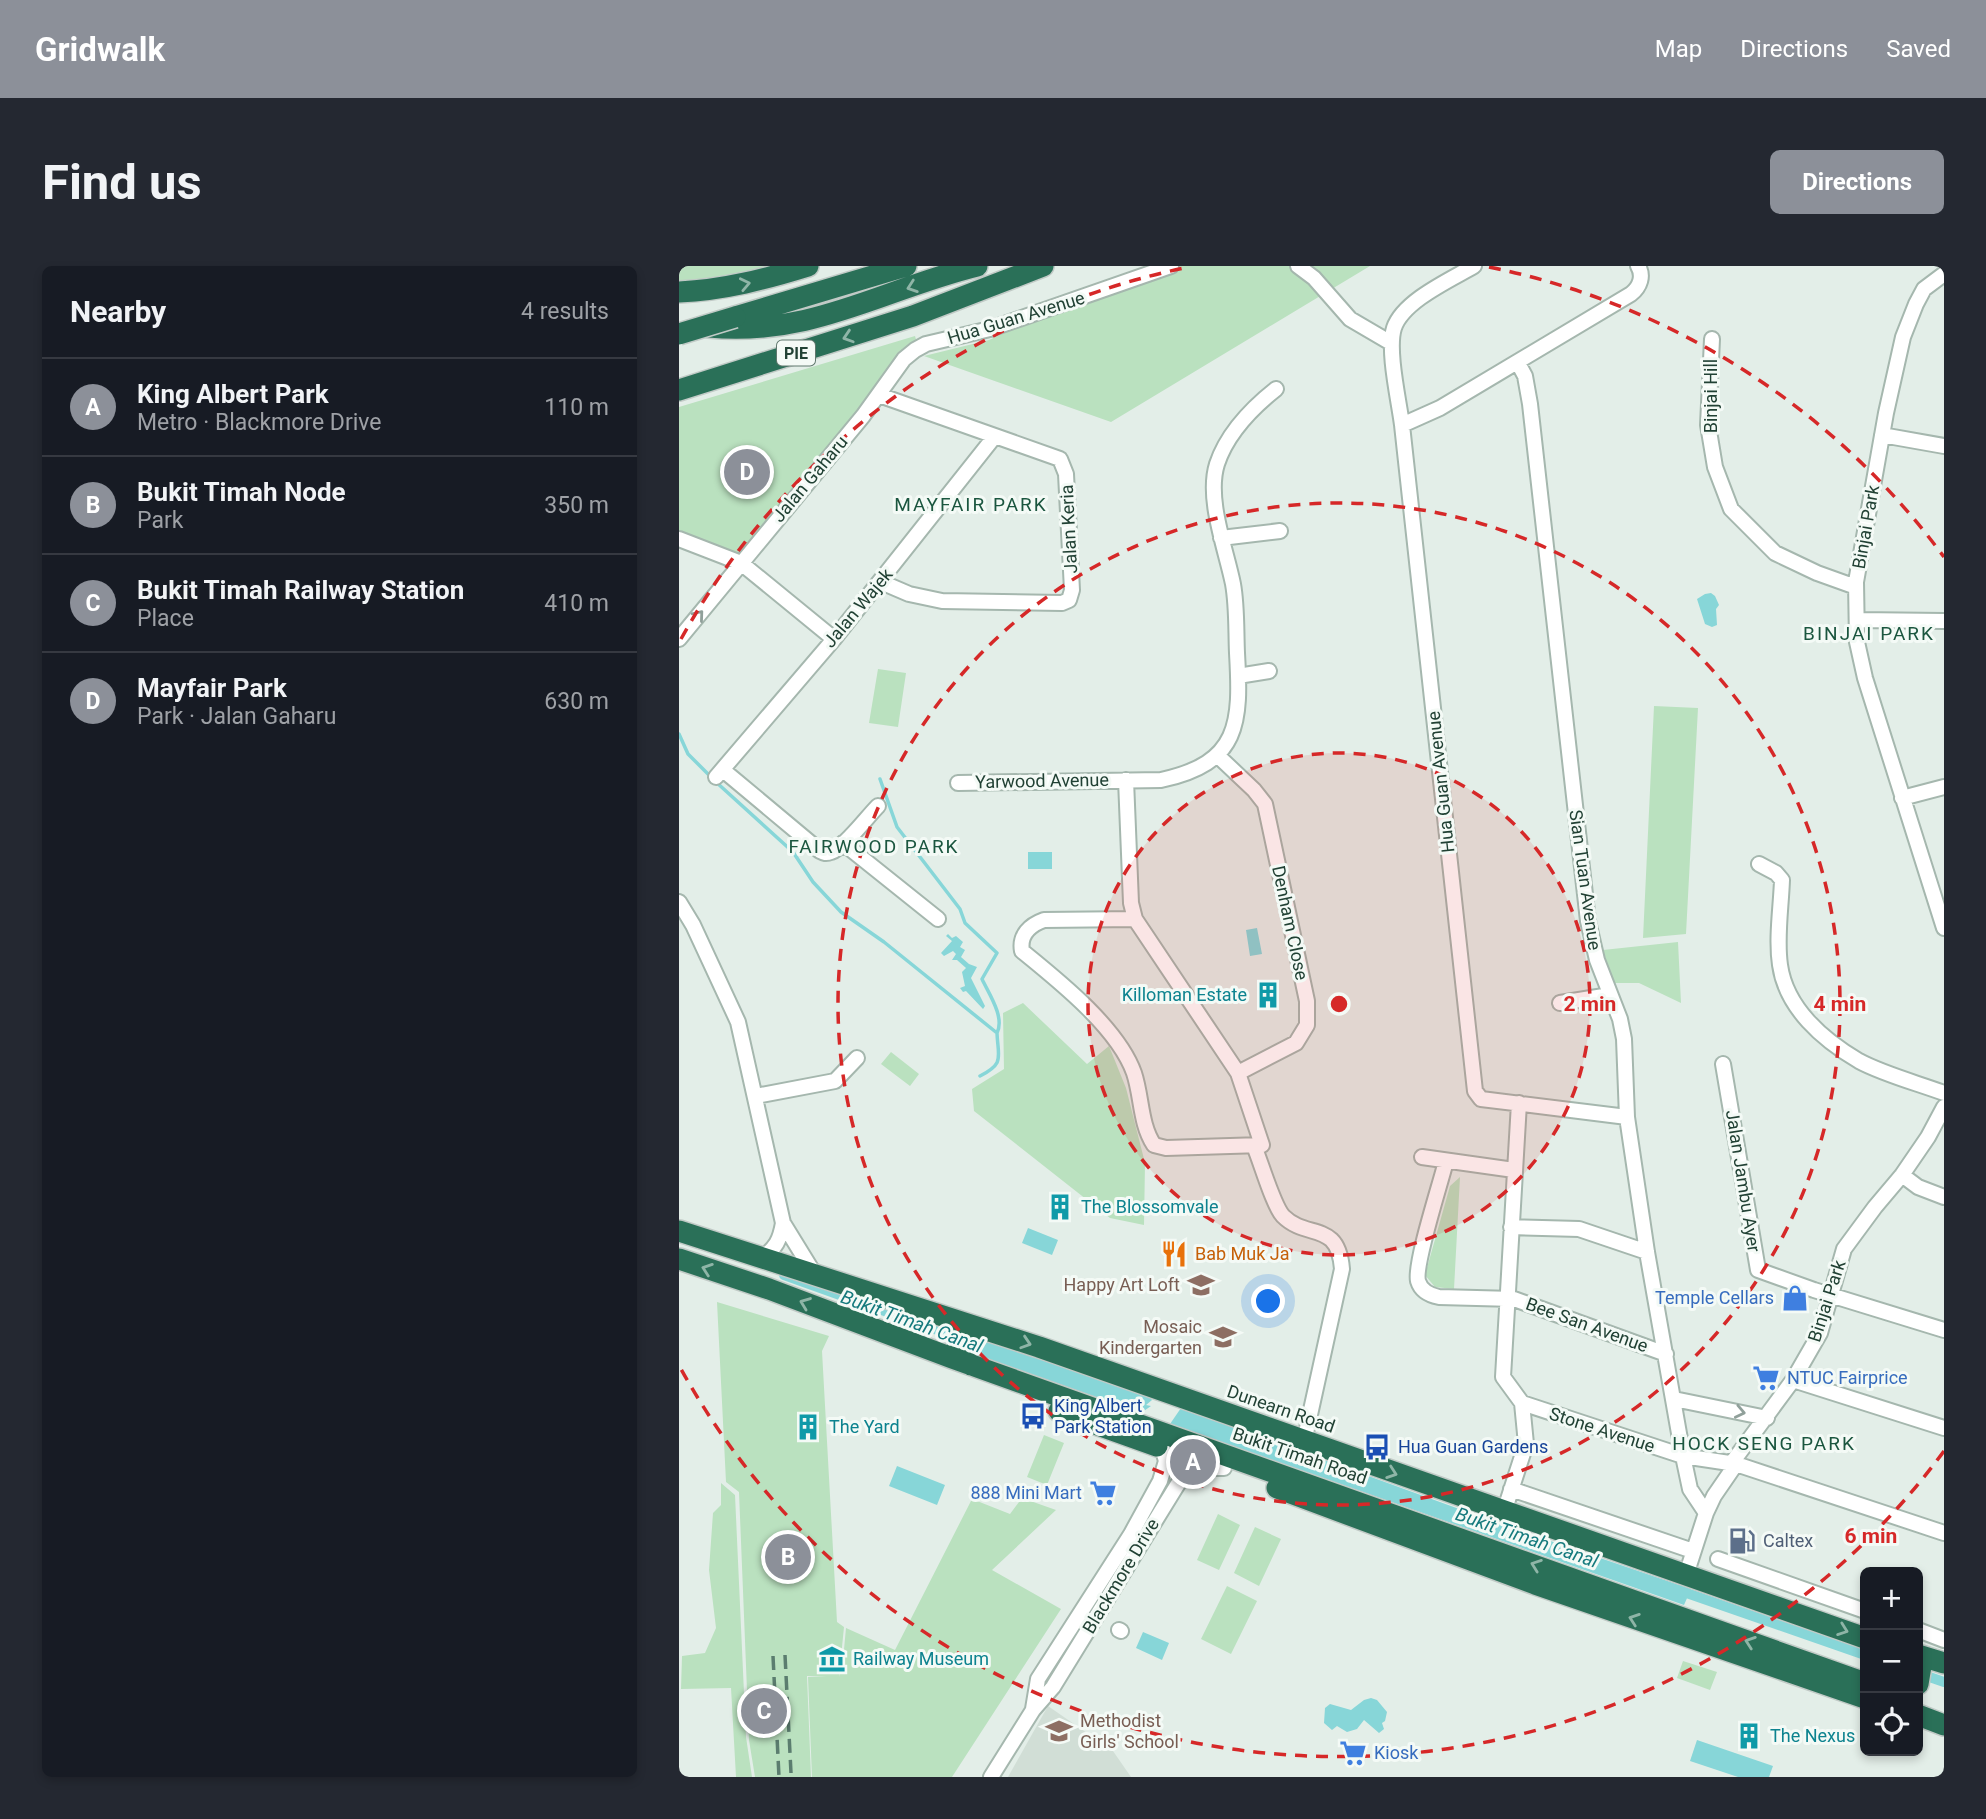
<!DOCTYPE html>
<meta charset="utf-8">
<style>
body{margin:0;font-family:Roboto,sans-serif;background:#242831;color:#f1f3f6}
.controls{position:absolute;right:21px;bottom:21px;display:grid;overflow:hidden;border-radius:10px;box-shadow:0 4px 10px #0003}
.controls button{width:63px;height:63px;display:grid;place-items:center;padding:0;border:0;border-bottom:2px solid #363941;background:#171b24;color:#f1f3f6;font:35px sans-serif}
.you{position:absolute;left:590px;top:1036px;width:24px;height:24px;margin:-18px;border:5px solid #fff;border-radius:50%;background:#1a73e8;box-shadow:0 0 0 10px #1a73e833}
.badge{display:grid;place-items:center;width:46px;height:46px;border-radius:50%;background:#8c9099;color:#fff;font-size:23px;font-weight:700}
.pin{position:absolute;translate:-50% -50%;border:4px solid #fff;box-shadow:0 2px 7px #0006}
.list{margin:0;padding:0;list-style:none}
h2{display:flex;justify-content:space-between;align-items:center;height:91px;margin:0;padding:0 28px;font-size:30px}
h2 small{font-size:23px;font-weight:400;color:#9ea1a6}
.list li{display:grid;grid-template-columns:46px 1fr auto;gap:21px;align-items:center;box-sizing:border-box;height:98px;padding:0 28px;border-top:2px solid #363941}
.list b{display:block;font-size:26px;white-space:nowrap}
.list p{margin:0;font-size:23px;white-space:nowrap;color:#9ea1a6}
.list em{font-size:23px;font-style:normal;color:#9ea1a6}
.icon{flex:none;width:38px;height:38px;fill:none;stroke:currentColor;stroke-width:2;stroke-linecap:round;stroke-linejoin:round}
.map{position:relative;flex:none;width:1265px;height:1511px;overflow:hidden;border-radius:10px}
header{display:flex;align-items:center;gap:42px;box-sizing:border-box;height:98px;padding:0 35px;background:#8c9099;color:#fff}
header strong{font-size:33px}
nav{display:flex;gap:38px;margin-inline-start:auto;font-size:24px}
.intro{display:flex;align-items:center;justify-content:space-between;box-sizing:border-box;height:168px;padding:0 42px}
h1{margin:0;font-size:49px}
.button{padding:18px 32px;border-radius:10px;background:#8c9099;color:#fff;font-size:24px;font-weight:700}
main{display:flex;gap:42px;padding:0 42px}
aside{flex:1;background:#171b24;border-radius:10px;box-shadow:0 4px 10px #0003}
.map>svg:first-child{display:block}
</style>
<header>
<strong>Gridwalk</strong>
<nav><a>Map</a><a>Directions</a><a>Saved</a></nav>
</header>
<div class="intro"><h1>Find us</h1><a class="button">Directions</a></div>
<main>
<aside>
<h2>Nearby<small>4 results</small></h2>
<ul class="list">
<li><span class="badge">A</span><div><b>King Albert Park</b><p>Metro · Blackmore Drive</p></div><em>110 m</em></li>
<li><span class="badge">B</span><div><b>Bukit Timah Node</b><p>Park</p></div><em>350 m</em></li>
<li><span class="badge">C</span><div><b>Bukit Timah Railway Station</b><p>Place</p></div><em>410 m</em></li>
<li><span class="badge">D</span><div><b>Mayfair Park</b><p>Park · Jalan Gaharu</p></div><em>630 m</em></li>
</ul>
</aside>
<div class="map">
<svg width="1265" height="1511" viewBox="0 0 1265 1511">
<rect width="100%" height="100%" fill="#e3eee8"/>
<!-- built -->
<path fill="#d1ded6" d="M 369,1440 L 434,1485 L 452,1511 L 329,1511 Z"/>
<!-- green -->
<path fill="#bae1bf" d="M 0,0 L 100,0 L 66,9 L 0,17 Z
M 470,0 L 691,0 L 432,156 L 245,90 L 310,74 Z
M 236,70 L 238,77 L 205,124 L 59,293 L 0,272 L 0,141 Z
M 199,403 L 227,407 L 219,461 L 190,457 Z
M 975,440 L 1019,442 L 1007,668 L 964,672 Z
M 999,676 L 1002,737 L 960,717 L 932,717 L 924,684 Z
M 344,737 L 408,798 L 430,780 L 447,822 L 466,897 L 465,959 L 431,952 L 295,845 L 293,823 L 325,803 L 324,747 Z
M 212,786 L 240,808 L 231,820 L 202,798 Z
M 781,911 L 775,1023 L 756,1021 L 746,1009 L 771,920 Z
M 38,1036 L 150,1070 L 143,1085 L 158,1356 L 165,1361 L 160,1411 L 164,1394 L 167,1362 L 216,1384 L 293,1233 L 331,1248 L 343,1232 L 377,1244 L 313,1304 L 382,1343 L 273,1511 L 133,1511 L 129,1411 L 148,1411 L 128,1410 L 132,1511 L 76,1511 L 70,1474 L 60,1226 L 47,1216 Z
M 365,1169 L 385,1177 L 368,1219 L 348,1211 Z
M 42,1217 L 56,1229 L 67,1471 L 73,1511 L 57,1511 L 52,1422 L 2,1423 L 3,1390 L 26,1387 L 37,1362 L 30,1304 L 34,1247 L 42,1239 Z
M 539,1248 L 561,1259 L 540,1304 L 518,1294 Z
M 576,1261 L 602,1273 L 580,1320 L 555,1307 Z
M 548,1320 L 578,1335 L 552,1388 L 522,1373 Z
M 1004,1395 L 1038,1406 L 1031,1424 L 998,1412 Z"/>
<!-- water -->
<path fill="#87d6d8" d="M 1032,327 L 1036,330 L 1040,339 L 1037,343 L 1038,359 L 1033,361 L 1026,358 L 1018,333 L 1026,328 Z
M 373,586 L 373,603 L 349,603 L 349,586 Z
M 578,662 L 583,688 L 571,690 L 567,664 Z
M 269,668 L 273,672 L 277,670 L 284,676 L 281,681 L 286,684 L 282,691 L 290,698 L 298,701 L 292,712 L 306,740 L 304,743 L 287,725 L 284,726 L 281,722 L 286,720 L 283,706 L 287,702 L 278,694 L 273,694 L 277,688 L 274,685 L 265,690 L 262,687 L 273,675 L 267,670 Z
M 349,962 L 379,974 L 373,989 L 343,977 Z
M 281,1065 L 470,1129 L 473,1134 L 467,1139 L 472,1140 L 462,1147 L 278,1082 Z
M 502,1142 L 816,1256 L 1012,1323 L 1005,1339 L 491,1158 Z
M 218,1200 L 266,1219 L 258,1239 L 210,1220 Z
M 464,1366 L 490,1377 L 483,1394 L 457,1382 Z
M 692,1432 L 698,1434 L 708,1446 L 706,1455 L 703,1457 L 705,1463 L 700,1467 L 685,1454 L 678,1463 L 668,1466 L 658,1460 L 653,1464 L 645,1457 L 646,1442 L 651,1438 L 672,1444 L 685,1434 Z
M 1018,1474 L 1094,1500 L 1090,1511 L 1059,1511 L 1011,1495 Z"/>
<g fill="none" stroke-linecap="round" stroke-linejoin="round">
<!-- stream -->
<path stroke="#87d6d8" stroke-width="3.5" d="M 0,468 L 9,488 L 32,511
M 201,513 L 218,561 L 281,643 L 286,657 L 318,687 L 303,713 C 310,728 326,751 318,767
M 37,516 L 114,586 L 134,616 L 162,646 L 205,676 L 318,767 C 319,792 326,797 301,810"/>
<!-- canal -->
<path stroke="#87d6d8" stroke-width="10" d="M 105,1009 L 281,1072
M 999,1324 L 1186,1389
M 1239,1407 L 1265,1416"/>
<!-- minor casing -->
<g stroke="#a5b7ae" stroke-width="18">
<path id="minor" d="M 619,0 L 635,12 L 671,53 L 712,77
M 795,0 C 771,14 724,35 715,62 C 708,84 720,135 723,159 L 796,825 L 802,833 L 948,851
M 1265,8 L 1245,23 L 1237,38 L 1224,71 L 1207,147 L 1177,316 L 1178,376 L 1186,412 L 1265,662
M 1033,73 L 1029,159 L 1036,201 L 1052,243 L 1096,287 L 1138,307 L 1177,321
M 839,97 L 846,110 L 851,138 L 909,655 L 918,694 L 941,753 L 945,773 L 948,851 L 968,986 L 1004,1190 L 1011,1223 L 1027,1247
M 200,129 L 381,193 L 387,208 L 393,324 L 390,334 L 383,337 L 263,335 L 230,328 L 202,316
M 723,159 L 761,142 L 952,28 C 961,21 965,10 959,0
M 1203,169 L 1265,180
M 542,272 L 601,265
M 0,273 L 62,297 L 155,373
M 1178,354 L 1265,355
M 0,373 L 184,150 L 225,93 L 236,84 L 247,78 L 311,63 L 492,0
M 559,410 L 590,405
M 538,489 L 575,524 L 586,538 L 628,735 L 628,759 L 617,777 L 559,807
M 44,504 L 141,585 C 145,587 147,588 152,586 C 166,581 187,552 199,540
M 37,511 L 155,373 L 316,170
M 447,514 L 452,637 L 456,653 L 559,807 L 583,879 L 487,882 L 475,879 C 461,858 463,831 455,807 C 439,762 380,715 343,685 C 340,669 351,659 365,654 L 456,653
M 279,517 L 482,514 C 561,497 562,457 558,387 C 557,364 558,340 554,318 C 547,283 527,233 538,198 C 548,168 573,142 597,123
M 1223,532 L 1265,521
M 164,577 L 259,653
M 1080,598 L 1097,607 L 1103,614 C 1102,642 1097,672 1101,699 C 1107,742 1144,774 1180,795 C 1204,808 1238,817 1265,827
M 0,636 L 14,659 L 59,756 L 104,957 L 136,1009
M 881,737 L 931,729
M 1044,798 L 1079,1004 L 1135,1024 L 1265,1064
M 77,830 L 156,815 L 178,792
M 575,880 C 582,896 594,939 604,950 C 628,974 659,954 663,1003 L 625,1176
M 743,891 L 835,904
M 767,895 C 762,916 735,998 739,1015 C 742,1025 750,1029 760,1031 L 835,1033 L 987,1088
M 1223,909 L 1239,921 L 1265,931
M 832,961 L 900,963 L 968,986
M 83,992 C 97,982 101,974 104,957
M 1114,1114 L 1265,1162
M 995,1133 L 1088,1152
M 843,1137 L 1004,1190 L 1057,1198 L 1265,1267
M 1052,1198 L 1114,1114 L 1141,1067 L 1165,983 L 1196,941 L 1223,909 L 1249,871 L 1265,841
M 832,1223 L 1014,1285
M 825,1246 L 847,1178 L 843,1137 L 824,1111 L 840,837
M 1039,1293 L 1186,1345
M 1007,1309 L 1027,1247 L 1035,1230 L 1057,1198
M 440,1364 L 442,1365
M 1239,1364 L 1265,1374
M 354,1443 L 359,1413 L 452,1268 L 481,1215 L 487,1195 L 483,1181
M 312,1511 L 354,1444 L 374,1421 L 505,1208 L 517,1202 L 545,1202"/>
</g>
<!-- highway casing -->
<g stroke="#c1cac6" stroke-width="24">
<path id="highway" d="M 0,26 C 45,24 87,13 129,0
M 56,51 L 227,0
M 30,61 C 132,71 204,23 298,0
M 0,124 L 234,50 L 364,0
M 0,965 L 360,1081 L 1186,1372
M 0,993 L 90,1023 L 273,1092 L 1186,1417
M 292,1099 L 278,1087 L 279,1073 L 286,1064 L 304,1063
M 380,1145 L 478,1180
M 598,1222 L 856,1318 L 1186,1432
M 1239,1389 L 1265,1397
M 1239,1394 L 1242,1400 L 1239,1418
M 1239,1449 L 1265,1459"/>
</g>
<!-- minor -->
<use href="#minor" stroke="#fff" stroke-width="14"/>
<!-- highway -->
<use href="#highway" stroke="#2a7058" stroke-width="21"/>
<!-- rail -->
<path stroke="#5b7d6f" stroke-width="3.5" stroke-dasharray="14 7" stroke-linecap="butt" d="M 106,1389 L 112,1507
M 94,1390 L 100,1511"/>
<!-- highway-bridge casing -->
<g stroke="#c1cac6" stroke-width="24" stroke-linecap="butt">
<path id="highway-bridge" d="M 0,68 L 56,51"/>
</g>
<!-- highway-bridge -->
<use href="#highway-bridge" stroke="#2a7058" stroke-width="21"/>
</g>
<!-- one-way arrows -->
<defs><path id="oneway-chevron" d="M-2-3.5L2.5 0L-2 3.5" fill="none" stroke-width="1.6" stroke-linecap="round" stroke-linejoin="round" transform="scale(1.75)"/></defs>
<g stroke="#8fb5a7">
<use href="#oneway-chevron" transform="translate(66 18) rotate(-12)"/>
<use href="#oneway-chevron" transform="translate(233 21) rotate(161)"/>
<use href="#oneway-chevron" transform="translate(169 71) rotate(162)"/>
<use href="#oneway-chevron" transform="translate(28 1003) rotate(-161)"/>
<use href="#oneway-chevron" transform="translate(126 1037) rotate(-159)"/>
<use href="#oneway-chevron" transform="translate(347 1077) rotate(18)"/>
<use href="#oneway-chevron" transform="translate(713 1207) rotate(19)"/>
<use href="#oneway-chevron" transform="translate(857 1299) rotate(-160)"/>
<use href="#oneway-chevron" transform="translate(955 1353) rotate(-161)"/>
<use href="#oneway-chevron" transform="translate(1164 1364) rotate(20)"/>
<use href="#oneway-chevron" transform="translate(1071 1376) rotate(-161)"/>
</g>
<g stroke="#90a09a">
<use href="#oneway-chevron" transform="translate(20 349) rotate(-50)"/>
<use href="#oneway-chevron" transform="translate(1061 1146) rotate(12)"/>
</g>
<!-- distance rings -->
<circle cx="660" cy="738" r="251" fill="#d62828" fill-opacity=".12"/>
<g fill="none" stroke="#d62828" stroke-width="3.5" stroke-dasharray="12 9">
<circle cx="660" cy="738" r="251"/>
<circle cx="660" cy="738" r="501"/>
<path d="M1265 1185A752 752 0 0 1 2 1103M2 373A752 752 0 0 1 510 1M810 1A752 752 0 0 1 1265 291"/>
</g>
<!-- icons -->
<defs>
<g id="building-bare" transform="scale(2.1)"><path d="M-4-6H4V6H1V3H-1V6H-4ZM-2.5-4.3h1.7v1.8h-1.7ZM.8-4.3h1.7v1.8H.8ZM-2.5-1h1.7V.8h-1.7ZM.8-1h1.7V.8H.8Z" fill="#0f9aa8" stroke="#f4faf6" stroke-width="2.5" paint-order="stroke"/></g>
<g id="restaurant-bare" transform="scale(2.1)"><path d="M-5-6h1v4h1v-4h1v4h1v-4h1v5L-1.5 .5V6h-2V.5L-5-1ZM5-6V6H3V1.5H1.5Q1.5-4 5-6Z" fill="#e8710a" stroke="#f4faf6" stroke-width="2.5" paint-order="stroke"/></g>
<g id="school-bare" transform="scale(2.1)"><path d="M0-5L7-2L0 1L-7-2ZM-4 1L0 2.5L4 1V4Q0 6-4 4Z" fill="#8d6e63" stroke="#f4faf6" stroke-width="2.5" paint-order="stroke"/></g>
<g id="shop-bare" transform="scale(2.1)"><path d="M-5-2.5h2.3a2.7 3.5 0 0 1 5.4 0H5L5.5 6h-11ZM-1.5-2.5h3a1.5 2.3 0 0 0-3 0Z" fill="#3f7fe0" stroke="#f4faf6" stroke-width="2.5" paint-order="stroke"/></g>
<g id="supermarket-bare" transform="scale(2.1)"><path d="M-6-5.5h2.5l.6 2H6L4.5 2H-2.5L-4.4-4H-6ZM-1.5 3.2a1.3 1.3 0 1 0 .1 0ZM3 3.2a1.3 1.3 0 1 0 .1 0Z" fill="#3f7fe0" stroke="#f4faf6" stroke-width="2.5" paint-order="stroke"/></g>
<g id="bus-bare" transform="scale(2.1)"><path d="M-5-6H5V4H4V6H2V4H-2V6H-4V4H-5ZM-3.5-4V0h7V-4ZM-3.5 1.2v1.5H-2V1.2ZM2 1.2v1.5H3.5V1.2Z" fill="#1a4fb4" stroke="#f4faf6" stroke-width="2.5" paint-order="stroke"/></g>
<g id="fuel-bare" transform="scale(2.1)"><path d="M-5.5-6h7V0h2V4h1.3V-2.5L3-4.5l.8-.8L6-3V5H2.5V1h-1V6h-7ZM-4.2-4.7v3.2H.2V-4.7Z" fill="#5c6f8a" stroke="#f4faf6" stroke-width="2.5" paint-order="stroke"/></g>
<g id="museum-bare" transform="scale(2.1)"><path d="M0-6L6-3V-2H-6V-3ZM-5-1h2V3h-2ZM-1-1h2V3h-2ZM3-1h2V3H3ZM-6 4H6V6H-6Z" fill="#0f9aa8" stroke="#f4faf6" stroke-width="2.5" paint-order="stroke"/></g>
</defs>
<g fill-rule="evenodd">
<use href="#building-bare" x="589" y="729"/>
<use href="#building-bare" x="381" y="941"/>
<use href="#restaurant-bare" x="495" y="988"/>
<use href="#school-bare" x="522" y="1019"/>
<use href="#shop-bare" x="1116" y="1032"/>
<use href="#school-bare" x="544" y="1071"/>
<use href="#supermarket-bare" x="1087" y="1112"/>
<use href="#bus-bare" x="354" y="1150"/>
<use href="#building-bare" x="129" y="1161"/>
<use href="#bus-bare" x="698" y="1181"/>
<use href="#supermarket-bare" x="424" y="1227"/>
<use href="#fuel-bare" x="1063" y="1275"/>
<use href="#museum-bare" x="153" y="1393"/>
<use href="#school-bare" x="380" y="1465"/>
<use href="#building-bare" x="1070" y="1470"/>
<use href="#supermarket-bare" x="674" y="1487"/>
</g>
<g text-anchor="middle" stroke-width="6" stroke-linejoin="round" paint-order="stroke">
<!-- shield labels -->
<rect fill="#f4faf6" stroke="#60786e" stroke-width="2" x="98" y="74.5" width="38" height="25" rx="5"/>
<g font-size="16" font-weight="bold" fill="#214134">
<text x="117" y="93">PIE</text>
</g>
<!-- street labels -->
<g font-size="18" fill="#214134" stroke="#f4faf6">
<text transform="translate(337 52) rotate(-17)" y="6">Hua Guan Avenue</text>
<text transform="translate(1032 130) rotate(-90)" y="6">Binjai Hill</text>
<text transform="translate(131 213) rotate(-50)" y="6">Jalan Gaharu</text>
<text transform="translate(1187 261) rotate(-80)" y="6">Binjai Park</text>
<text transform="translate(390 263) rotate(-93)" y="6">Jalan Keria</text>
<text transform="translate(179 342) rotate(-50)" y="6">Jalan Wajek</text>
<text transform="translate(363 515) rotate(-1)" y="6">Yarwood Avenue</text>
<text transform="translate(762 516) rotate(-96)" y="6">Hua Guan Avenue</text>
<text transform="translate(906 614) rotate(82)" y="6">Sian Tuan Avenue</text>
<text transform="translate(611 657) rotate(78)" y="6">Denham Close</text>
<text transform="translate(1064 915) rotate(81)" y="6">Jalan Jambu Ayer</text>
<text transform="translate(1148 1035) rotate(-72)" y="6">Binjai Park</text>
<text transform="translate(908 1059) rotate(20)" y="6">Bee San Avenue</text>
<text transform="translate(602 1143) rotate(19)" y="6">Dunearn Road</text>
<text transform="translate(923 1164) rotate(18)" y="6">Stone Avenue</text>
<text transform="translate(621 1190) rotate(19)" y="6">Bukit Timah Road</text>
<text transform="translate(442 1310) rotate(-59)" y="6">Blackmore Drive</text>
</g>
<!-- culture labels -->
<g font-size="18" fill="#0d838f" stroke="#f4faf6" text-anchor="start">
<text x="568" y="735" text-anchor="end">Killoman Estate</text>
<text x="402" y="947">The Blossomvale</text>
<text x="150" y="1167">The Yard</text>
<text x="174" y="1399">Railway Museum</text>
<text x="1091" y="1476">The Nexus</text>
</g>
<!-- food labels -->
<g font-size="18" fill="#c56008" stroke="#f4faf6" text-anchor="start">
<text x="516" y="994">Bab Muk Ja</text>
</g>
<!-- education labels -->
<g font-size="18" fill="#785e54" stroke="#f4faf6" text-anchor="end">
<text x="501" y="1025">Happy Art Loft</text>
<text x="523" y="1067">Mosaic<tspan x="523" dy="21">Kindergarten</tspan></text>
<text x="401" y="1461" text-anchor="start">Methodist<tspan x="401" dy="21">Girls' School</tspan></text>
</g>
<!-- shop labels -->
<g font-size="18" fill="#366cbe" stroke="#f4faf6" text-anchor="end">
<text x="1095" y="1038">Temple Cellars</text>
<text x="1108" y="1118" text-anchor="start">NTUC Fairprice</text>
<text x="403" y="1233">888 Mini Mart</text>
<text x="695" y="1493" text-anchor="start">Kiosk</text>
</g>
<!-- transit labels -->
<g font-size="18" fill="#164399" stroke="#f4faf6" text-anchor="start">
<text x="375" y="1146">King Albert<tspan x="375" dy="21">Park Station</tspan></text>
<text x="719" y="1187">Hua Guan Gardens</text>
</g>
<!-- service labels -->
<g font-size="18" fill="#4e5e75" stroke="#f4faf6" text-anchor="start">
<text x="1084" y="1281">Caltex</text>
</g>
<!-- neighbourhood labels -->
<g font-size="19" letter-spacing="2" fill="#1b563f" stroke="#f4faf6">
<text x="292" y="245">MAYFAIR PARK</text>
<text x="1190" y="374">BINJAI PARK</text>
<text x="195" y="587">FAIRWOOD PARK</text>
<text x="1085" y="1184">HOCK SENG PARK</text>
</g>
<!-- water labels -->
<g font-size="19" font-style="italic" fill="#157a7d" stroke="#f4faf6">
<text transform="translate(233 1055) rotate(20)" y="7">Bukit Timah Canal</text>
<text transform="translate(848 1271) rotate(19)" y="7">Bukit Timah Canal</text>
</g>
</g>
<circle cx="660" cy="738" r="10" fill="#d62828" stroke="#f4faf6" stroke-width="3.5"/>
<g font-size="21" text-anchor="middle" font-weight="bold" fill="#d62828" stroke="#f4faf6" stroke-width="6" stroke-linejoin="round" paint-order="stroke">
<text x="911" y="745">2 min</text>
<text x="1161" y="745">4 min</text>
<text x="1192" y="1277">6 min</text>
</g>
</svg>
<div class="controls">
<button>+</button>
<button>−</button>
<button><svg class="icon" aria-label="locate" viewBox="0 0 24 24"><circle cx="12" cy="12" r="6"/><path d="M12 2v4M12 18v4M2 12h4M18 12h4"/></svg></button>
</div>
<div class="you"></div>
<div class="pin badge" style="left:514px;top:1196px">A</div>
<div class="pin badge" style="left:109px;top:1291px">B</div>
<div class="pin badge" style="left:85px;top:1445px">C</div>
<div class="pin badge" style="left:68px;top:206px">D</div>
</div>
</main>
